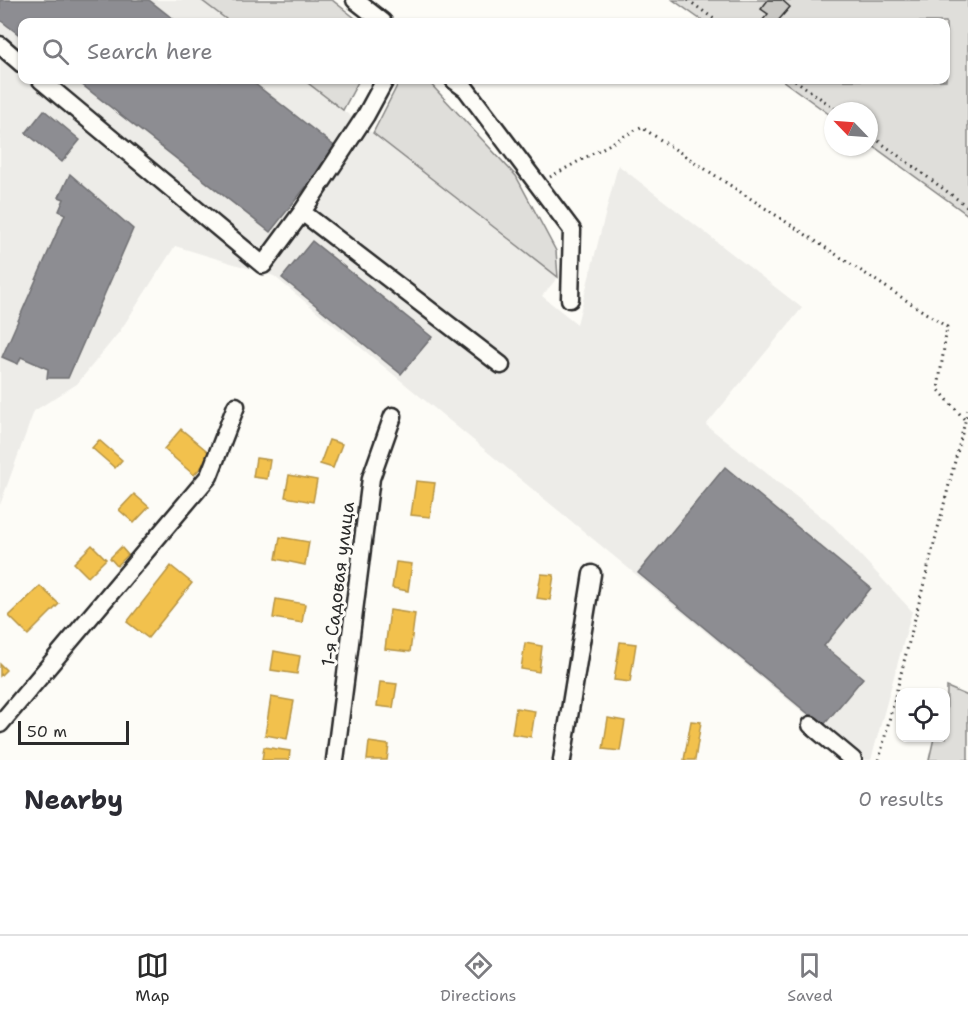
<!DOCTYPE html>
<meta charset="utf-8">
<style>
body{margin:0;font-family:"Shantell Sans",sans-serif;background:#f7f7f7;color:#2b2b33}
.controls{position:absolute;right:18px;bottom:18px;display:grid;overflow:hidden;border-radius:12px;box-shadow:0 2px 4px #0004}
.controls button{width:54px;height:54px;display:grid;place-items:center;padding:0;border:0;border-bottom:2px solid #e1e1e2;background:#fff;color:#2b2b33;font:30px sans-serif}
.compass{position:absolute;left:824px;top:102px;width:54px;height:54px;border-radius:50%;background:#fff;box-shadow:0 2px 4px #0004;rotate:295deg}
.scale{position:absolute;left:18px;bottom:15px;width:111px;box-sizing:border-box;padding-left:6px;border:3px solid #2b2b2b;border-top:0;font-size:16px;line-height:21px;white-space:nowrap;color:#2b2b2b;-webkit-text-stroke:4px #fdfcf7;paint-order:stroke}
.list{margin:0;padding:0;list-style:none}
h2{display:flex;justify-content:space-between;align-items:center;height:78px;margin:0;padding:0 24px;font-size:26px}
h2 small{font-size:20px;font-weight:400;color:#7c7c81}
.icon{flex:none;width:33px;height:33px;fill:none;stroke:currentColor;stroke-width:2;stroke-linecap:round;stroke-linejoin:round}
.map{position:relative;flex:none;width:968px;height:760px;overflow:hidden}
.search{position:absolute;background:#fff;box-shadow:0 2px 4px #0004;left:18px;right:18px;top:18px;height:66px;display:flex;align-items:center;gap:15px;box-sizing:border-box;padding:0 21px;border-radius:12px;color:#7c7c81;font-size:22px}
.sheet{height:174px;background:#fff}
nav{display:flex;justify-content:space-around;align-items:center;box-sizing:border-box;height:84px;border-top:2px solid #e1e1e2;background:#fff;font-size:16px;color:#7c7c81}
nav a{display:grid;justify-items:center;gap:3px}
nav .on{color:#2b2b2b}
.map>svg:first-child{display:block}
</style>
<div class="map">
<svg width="968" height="760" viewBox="0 0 968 760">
<rect width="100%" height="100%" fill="#fdfcf7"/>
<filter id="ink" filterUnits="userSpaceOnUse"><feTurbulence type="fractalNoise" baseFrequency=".0167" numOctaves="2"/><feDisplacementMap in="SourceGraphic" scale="12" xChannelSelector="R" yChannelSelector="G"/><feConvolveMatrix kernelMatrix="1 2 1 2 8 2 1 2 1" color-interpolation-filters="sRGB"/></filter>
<g filter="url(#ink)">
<!-- built -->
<path fill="#edece8" d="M 0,0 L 201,0 L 230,22 L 22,22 L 22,80 L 304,80 L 558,277 L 542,296 L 577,324 L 618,165 L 802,308 L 706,425 L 833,526 L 912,611 L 871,760 L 861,760 L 274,276 L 175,246 L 120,331 L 77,384 L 34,411 L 0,505 Z"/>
<!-- green -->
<path fill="#dfdeda" stroke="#858482" stroke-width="1.5" d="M 201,0 L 332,0 L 360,22 L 230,22 Z
M 673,0 L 968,0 L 968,215 L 869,143 L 869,111 L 833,111 L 833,117 L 782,80 L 946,80 L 946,22 L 704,22 Z
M 304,80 L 359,80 L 343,110 Z
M 400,80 L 427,80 L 516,176 L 556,251 L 558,277 L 373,133 Z
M 947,687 L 968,696 L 968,760 L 929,760 L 934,738 L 946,738 Z"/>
<!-- homes -->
<path fill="#f2c14e" stroke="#b69444" stroke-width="1.5" d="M 181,429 L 212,455 L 194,475 L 164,449 Z
M 99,440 L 122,460 L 115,468 L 92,448 Z
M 329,440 L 342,444 L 333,468 L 320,464 Z
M 256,458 L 270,460 L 267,479 L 253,477 Z
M 289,475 L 317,480 L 313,502 L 285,497 Z
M 416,481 L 435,483 L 430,517 L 411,515 Z
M 134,494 L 149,507 L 134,523 L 119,510 Z
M 280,537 L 309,542 L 305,565 L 276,559 Z
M 92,545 L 106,559 L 88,577 L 74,563 Z
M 121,547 L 128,555 L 117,566 L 110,558 Z
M 396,562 L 412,564 L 408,591 L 392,588 Z
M 171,566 L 192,583 L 148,638 L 127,622 Z
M 541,574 L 554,575 L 550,600 L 537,598 Z
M 40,586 L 59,604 L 28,635 L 9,616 Z
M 276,599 L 305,604 L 302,623 L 273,618 Z
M 390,610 L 415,614 L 410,652 L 385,649 Z
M 620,642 L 636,644 L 630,682 L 614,680 Z
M 525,643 L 542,646 L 539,672 L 521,669 Z
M 274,651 L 300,656 L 297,674 L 271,670 Z
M 0,664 L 6,670 L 0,676 Z
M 380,682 L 397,684 L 393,708 L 377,706 Z
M 271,697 L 294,701 L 287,739 L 265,735 Z
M 516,708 L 535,711 L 531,737 L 512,734 Z
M 608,718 L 625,721 L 620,751 L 603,749 Z
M 691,721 L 701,722 L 695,760 L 684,760 Z
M 369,742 L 389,745 L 387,760 L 367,760 Z
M 264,747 L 290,751 L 289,760 L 262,760 Z"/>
<!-- industry -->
<path fill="#8d8d92" stroke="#707073" stroke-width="1.5" d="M 0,0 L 149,0 L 177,22 L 22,22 L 22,37 L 0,20 Z
M 76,80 L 250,80 L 337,148 L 270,232 Z
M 44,110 L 80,140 L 62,162 L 26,133 Z
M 70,174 L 133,229 L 68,378 L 47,378 L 48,369 L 21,357 L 18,364 L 2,357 L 65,214 L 59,211 L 64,199 L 59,197 Z
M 312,241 L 432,337 L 401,374 L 282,278 Z
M 725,467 L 871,588 L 824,646 L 863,678 L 823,726 L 638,573 Z"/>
<!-- building -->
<path fill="#c9c8c4" stroke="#2b2b2b" stroke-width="1.5" d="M 768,0 L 782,0 L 790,7 L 777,22 L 762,21 L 768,14 L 761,9 Z"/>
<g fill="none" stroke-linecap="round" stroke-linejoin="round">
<!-- minor casing -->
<g stroke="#2b2b2b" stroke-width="21">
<path id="minor" d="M 355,0 L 383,22
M 0,45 L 22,64
M 41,80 L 263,265 L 302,212 L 501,365
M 454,80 L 466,89 L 572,230 L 570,299
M 302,212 L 366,115 L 385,80
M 0,724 L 209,476 L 236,406
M 811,725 L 853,760
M 335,760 L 371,478 L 393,416
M 562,760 L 592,574"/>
</g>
<!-- path -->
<path stroke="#2b2b2b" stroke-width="3" stroke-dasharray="1.5 4.5" stroke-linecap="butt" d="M 688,0 L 718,22
M 795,80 L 838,111
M 869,134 L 968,207
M 550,177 L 641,127 L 947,327 L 938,389 L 965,420
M 879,760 L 968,410"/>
<!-- minor -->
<use href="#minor" stroke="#fdfcf7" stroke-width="16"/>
</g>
</g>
<g text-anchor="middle" stroke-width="6" stroke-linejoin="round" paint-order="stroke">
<!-- street labels -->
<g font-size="18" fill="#2b2b2b" stroke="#fdfcf7">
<text transform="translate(338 584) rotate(-83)" y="6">1-я Садовая улица</text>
</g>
</g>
</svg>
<div class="controls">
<button><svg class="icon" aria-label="locate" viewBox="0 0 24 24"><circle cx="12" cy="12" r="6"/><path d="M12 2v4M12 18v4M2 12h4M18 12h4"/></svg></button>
</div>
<svg class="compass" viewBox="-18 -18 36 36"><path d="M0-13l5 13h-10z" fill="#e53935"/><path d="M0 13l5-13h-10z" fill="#7c7c81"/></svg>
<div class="scale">50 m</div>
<div class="search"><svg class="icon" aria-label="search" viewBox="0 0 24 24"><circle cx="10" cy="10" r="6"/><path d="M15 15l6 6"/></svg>Search here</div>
</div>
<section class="sheet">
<h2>Nearby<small>0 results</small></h2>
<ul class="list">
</ul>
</section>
<nav>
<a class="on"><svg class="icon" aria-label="map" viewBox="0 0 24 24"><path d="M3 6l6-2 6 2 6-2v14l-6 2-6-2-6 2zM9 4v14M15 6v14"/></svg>Map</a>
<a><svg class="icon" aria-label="directions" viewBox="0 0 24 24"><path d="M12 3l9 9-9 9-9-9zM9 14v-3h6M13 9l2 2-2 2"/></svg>Directions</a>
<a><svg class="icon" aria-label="saved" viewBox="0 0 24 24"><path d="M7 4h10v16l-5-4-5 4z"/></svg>Saved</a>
</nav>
